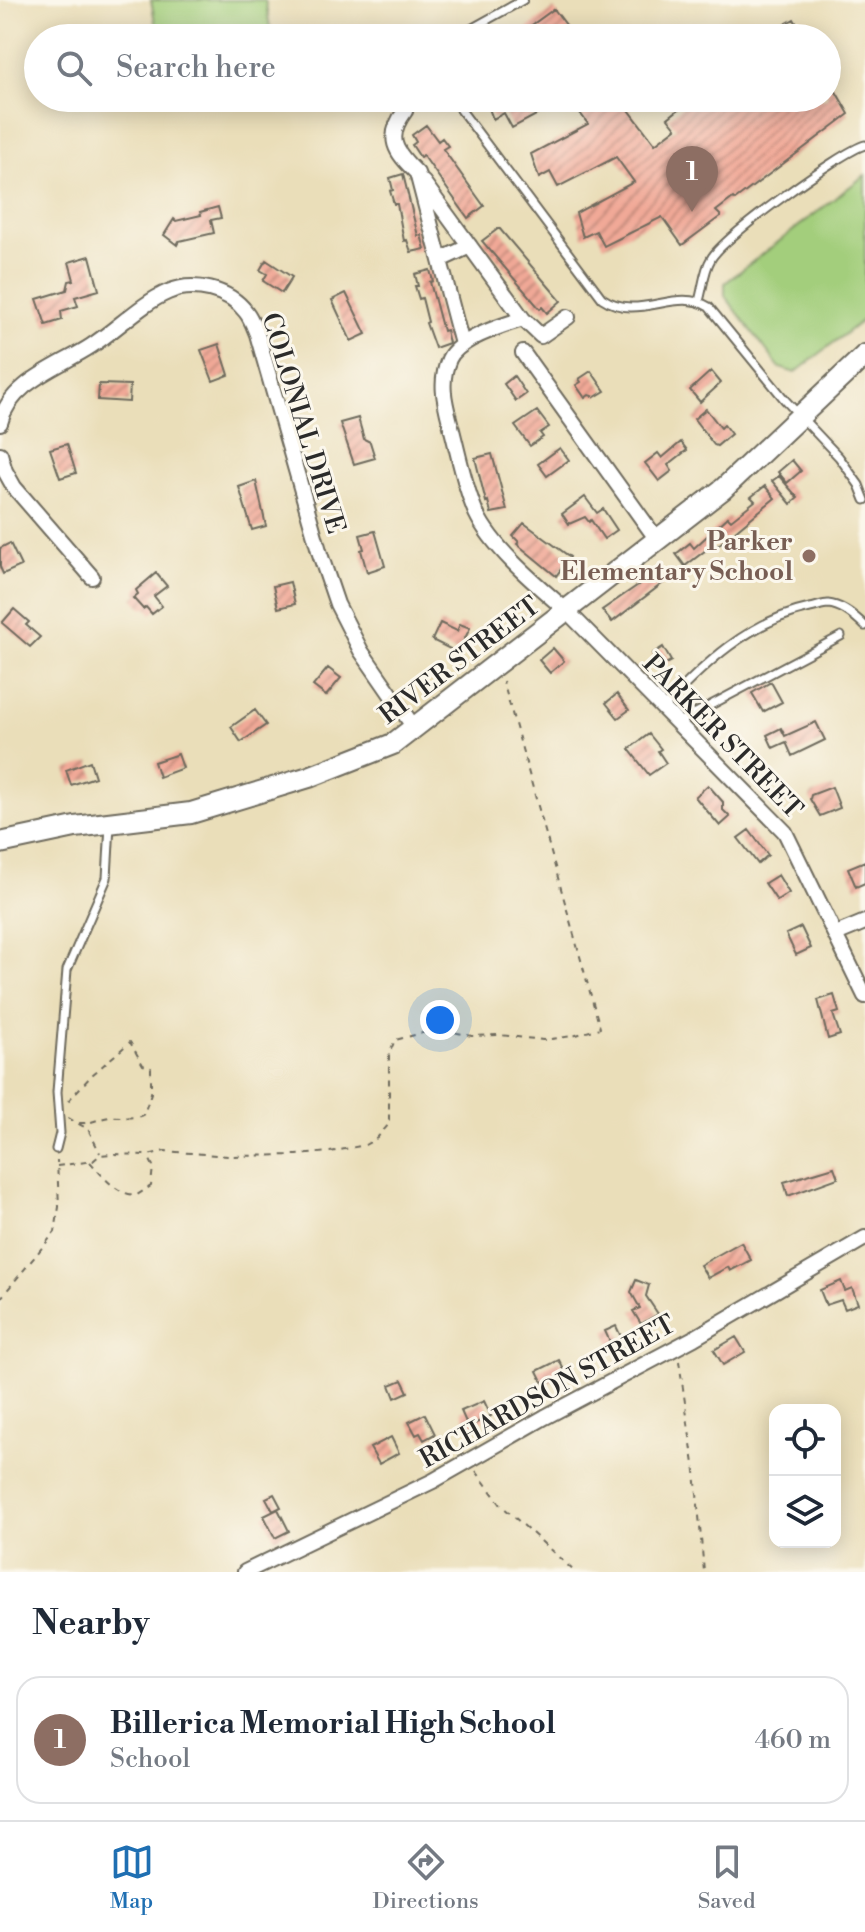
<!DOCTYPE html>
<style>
body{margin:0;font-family:"Libre Bodoni",serif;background:#f6f6f7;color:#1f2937}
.controls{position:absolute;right:24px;bottom:24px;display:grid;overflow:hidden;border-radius:16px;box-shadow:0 4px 20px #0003}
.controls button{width:72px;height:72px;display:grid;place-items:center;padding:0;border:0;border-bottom:2px solid #e0e1e3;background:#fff;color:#1f2937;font:40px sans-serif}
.you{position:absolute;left:440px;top:1020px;width:28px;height:28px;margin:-20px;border:6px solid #fff;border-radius:50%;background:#1a73e8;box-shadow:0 0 0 12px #1a73e833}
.badge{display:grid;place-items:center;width:52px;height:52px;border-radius:50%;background:#1f6fb2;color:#fff;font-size:26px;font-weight:700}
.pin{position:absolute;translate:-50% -66px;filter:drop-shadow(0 2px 4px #0008)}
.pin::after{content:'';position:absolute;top:42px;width:28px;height:24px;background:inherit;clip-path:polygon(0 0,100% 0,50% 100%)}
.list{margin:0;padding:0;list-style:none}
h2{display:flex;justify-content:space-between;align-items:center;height:104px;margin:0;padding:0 32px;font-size:34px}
h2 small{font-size:26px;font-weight:400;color:#747a83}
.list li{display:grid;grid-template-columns:52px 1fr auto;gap:24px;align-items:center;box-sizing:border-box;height:128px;margin:0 16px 16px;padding:0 16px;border:2px solid #e0e1e3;border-radius:24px}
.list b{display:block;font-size:30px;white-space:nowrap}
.list p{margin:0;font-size:26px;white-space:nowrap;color:#747a83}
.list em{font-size:26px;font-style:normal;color:#747a83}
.icon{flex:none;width:44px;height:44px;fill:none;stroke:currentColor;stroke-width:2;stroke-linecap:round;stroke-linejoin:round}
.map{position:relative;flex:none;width:865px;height:1572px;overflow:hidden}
.search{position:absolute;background:#fff;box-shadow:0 4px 20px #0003;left:24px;right:24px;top:24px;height:88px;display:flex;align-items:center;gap:20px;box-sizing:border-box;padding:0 28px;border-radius:44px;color:#747a83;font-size:30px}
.sheet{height:248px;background:#fff}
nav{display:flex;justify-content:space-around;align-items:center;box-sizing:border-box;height:112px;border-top:2px solid #e0e1e3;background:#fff;font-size:22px;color:#747a83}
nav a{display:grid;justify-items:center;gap:4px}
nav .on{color:#1f6fb2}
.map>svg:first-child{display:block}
</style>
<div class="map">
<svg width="865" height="1572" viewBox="0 0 865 1572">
<defs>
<pattern id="building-hatch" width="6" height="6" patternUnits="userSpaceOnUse" patternTransform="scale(2)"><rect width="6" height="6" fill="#f1a997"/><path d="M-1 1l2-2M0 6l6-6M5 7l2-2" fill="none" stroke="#c38a7b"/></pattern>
</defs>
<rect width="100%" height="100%" fill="#fbf7ec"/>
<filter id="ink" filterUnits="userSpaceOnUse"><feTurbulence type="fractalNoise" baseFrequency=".0125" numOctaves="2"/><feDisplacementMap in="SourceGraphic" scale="16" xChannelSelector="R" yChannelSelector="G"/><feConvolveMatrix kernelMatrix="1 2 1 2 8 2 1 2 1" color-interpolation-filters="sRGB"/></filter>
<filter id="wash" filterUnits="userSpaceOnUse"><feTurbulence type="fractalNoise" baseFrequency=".006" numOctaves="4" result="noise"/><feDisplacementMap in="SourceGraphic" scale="32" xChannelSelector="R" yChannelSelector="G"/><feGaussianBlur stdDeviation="1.8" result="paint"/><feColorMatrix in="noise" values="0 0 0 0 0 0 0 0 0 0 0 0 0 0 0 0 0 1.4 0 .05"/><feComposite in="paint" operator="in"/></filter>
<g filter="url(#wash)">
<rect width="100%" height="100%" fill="#eadeb9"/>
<!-- pitch -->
<path fill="#a3ce7b" stroke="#677c53" stroke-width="2" d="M 151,0 L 265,0 L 272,38 L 158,38 Z
M 865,175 L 865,318 L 795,373 L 780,368 L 725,296 L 725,283 Z"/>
<g id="blocks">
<!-- building -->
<path fill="url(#building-hatch)" d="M 554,9 L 576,38 L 514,38 Z
M 794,19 L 805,38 L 760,38 Z
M 827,76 L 849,114 L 735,200 L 733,198 L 716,211 L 721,216 L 682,245 L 662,217 L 604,246 L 596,231 L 583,237 L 576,213 L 634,182 L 616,157 L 558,187 L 550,172 L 539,178 L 531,154 L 588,124 L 569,98 L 620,98 L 655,144 L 676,128 L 668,118 L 693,98 L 827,98 Z
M 485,98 L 568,98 L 512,128 L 504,113 L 493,119 Z
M 426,125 L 438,141 L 442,138 L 448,146 L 443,149 L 484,206 L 468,218 L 423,155 L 420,157 L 412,145 L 416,142 L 412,135 Z
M 403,174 L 418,236 L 421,235 L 425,249 L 411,252 L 407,240 L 404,241 L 397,204 L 394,204 L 390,191 L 393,190 L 390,178 Z
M 218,207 L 221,218 L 211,220 L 214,233 L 179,241 L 177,245 L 164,235 L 174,219 L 176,221 L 201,215 L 200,212 Z
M 499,228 L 561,301 L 547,313 L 542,307 L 540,309 L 482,241 Z
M 90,256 L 99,290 L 75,297 L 78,306 L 61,311 L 62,320 L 46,325 L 37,299 L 67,290 L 69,281 L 74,280 L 69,262 Z
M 266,260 L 292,277 L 282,293 L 263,281 L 267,274 L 260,270 Z
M 430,270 L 433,281 L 430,282 L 443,331 L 446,330 L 449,343 L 435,348 L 426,323 L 428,322 L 422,298 L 419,299 L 415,286 L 418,286 L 415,274 Z
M 346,293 L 366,334 L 351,341 L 332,300 Z
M 219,344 L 229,375 L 213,381 L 201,350 Z
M 591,371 L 605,391 L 595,397 L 589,395 L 585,398 L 576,385 L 581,382 L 579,379 Z
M 711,371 L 721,383 L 700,402 L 690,390 Z
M 514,376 L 526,394 L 516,401 L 504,384 Z
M 99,384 L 130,385 L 129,402 L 98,400 Z
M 706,409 L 721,428 L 724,425 L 731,434 L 717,446 L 714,445 L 694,419 Z
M 537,411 L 549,427 L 540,433 L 543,437 L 530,446 L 515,426 Z
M 358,418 L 364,439 L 370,442 L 375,458 L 354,464 L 340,423 Z
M 681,442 L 687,450 L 668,465 L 672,471 L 659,481 L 645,463 L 658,453 L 662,458 Z
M 67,444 L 76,473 L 60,478 L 50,449 Z
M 560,448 L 569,460 L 547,476 L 538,464 Z
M 492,454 L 507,510 L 491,513 L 488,501 L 486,502 L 475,458 Z
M 792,460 L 801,471 L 787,483 L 778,472 Z
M 779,476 L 798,498 L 791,504 L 772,481 Z
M 256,481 L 266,526 L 252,530 L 239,487 Z
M 765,486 L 775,498 L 716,547 L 714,544 L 685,566 L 676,554 L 690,543 L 694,548 L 728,517 L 731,520 L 755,501 L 751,497 Z
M 585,497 L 597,513 L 603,509 L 617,530 L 604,539 L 591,520 L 589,522 L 585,517 L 569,524 L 562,514 Z
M 524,523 L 570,557 L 556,576 L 517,544 L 519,542 L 513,536 Z
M 375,531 L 385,566 L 367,572 L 361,550 L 364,549 L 360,535 Z
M 10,543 L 21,566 L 3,574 L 0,567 L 0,548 Z
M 653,571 L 663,583 L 612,622 L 602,610 L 641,583 Z
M 156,573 L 167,586 L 154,596 L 162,606 L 152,614 L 146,607 L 143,609 L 133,598 L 138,594 L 136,590 Z
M 290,582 L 295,604 L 278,608 L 273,586 Z
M 14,609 L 29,622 L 26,625 L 40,637 L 30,647 L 2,623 Z
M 440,623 L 457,631 L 460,624 L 470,628 L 458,653 L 432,640 Z
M 663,647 L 671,661 L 660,667 L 652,654 Z
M 553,648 L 564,661 L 550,673 L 539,660 Z
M 328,668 L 341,678 L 326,696 L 313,686 Z
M 771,682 L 782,702 L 763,712 L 752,693 Z
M 617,694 L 629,710 L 618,718 L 606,703 Z
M 255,710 L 266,725 L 241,742 L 231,727 Z
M 816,722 L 825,740 L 792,756 L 786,742 L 773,748 L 767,735 L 781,728 L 785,736 Z
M 649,734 L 661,749 L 658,751 L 666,763 L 649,775 L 629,749 Z
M 178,754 L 183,768 L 159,777 L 154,762 Z
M 90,761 L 95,777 L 71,785 L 66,770 Z
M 708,785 L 723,802 L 723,810 L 730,817 L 720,826 L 695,797 Z
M 832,787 L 840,808 L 820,816 L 810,799 L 811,795 Z
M 749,830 L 768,855 L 758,864 L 738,838 Z
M 865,861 L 865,883 L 856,887 L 848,868 Z
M 778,875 L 789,893 L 777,901 L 765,883 Z
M 801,927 L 811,948 L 796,955 L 786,934 Z
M 834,995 L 839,1012 L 833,1014 L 840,1035 L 828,1039 L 818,1000 Z
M 834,1167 L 838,1178 L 788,1196 L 784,1182 Z
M 741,1242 L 751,1260 L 730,1271 L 728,1267 L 708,1278 L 700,1265 Z
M 636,1280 L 649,1285 L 646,1296 L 658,1314 L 641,1324 L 633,1311 L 640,1308 L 631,1292 Z
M 841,1281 L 845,1291 L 852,1288 L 858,1304 L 845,1309 L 841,1300 L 826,1305 L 820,1290 Z
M 616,1326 L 626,1347 L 615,1353 L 605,1331 Z
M 736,1337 L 745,1352 L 723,1365 L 714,1350 Z
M 559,1360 L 566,1374 L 544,1385 L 537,1371 Z
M 402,1380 L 408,1392 L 395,1398 L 390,1385 Z
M 484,1401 L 491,1416 L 468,1427 L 461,1411 Z
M 425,1414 L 435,1434 L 424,1440 L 420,1433 L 416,1435 L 409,1422 Z
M 391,1437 L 399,1453 L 379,1464 L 370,1448 Z
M 274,1494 L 281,1507 L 273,1511 L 266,1498 Z
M 278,1509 L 289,1531 L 275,1538 L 264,1516 Z"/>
</g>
</g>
<g filter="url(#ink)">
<use href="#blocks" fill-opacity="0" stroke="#6e6a5d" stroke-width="2"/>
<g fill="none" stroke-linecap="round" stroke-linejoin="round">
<!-- service casing -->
<g stroke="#6e6a5d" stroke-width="11">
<path id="service" d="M 431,38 L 467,30
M 461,38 L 469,30 L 523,0
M 452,98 L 602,298 C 639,323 675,286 709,307 L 785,400 L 839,457 L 859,485 L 865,500
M 699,301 C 703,288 704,270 711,259 C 722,238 842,151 865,145
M 663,708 C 704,664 749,621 810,608 C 816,607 823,604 828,604 C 842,605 856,617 865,626
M 677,723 L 841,636
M 56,1149 L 60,1133 L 57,1092 L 67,970 L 107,878 L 110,825"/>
</g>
<!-- minor casing -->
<g stroke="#6e6a5d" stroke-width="18">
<path id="minor" d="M 395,98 L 405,111 C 385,138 395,152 417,173 L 462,344
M 423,182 L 523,319 L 541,336 L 568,317
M 440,260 L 470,246
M 523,319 C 503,325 458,339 449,359 C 438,384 446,406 452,430 C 459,457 465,488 476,513 C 493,549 537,585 567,611 L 785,832 L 865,996
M 523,353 L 658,541
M 0,423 C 10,382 59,367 91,346 C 116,330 142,303 168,292 C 193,281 229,289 246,312 C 251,318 254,327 257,334 L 320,554 L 337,604 L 361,651 L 415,729
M 0,454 L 5,471 L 14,487 L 92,577
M 836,934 L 865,922
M 245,1572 L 433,1481 L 545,1417 L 694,1338 L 865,1238"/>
</g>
<!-- secondary casing -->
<g stroke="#6e6a5d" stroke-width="24">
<path id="secondary" d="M 0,843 L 75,827 L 191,813 L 309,777 L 393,744 L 723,489 L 865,355"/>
</g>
<!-- path -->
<path stroke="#6e6a5d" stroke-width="2" stroke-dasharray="6 6" stroke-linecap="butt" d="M 596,1 L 597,0
M 68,1101 L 92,1075 L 130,1042 L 143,1065 L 151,1068 L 151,1093 L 144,1114 C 134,1120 123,1116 111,1117 C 99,1118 92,1124 79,1123
M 68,1118 L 88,1129 L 100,1153
M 90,1162 C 103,1176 116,1195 137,1195 L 151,1186 L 153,1166 L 148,1156
M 57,1166 L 93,1161 L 100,1155 L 111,1154 L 148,1155 L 165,1151 L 229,1156 L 297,1155 L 330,1152 L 365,1145 L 377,1138 L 389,1124 L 389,1054 L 395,1040 L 438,1029 L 472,1036 L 500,1035 L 543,1040 L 573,1036 L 600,1028 L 503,681
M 0,1299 L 55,1232 L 59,1207 L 57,1160
M 679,1361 L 695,1471 L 704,1572
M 476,1471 L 501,1505 L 575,1572"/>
<!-- service -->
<use href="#service" stroke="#fff" stroke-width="7"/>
<!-- minor -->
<use href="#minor" stroke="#fff" stroke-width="14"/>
<!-- secondary -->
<use href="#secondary" stroke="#fff" stroke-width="20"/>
</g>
</g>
<!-- markers -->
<circle fill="#8d6e63" stroke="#fbf7ec" stroke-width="3" cx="809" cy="556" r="8"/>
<g text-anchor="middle" stroke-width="6" stroke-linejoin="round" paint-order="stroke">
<!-- street labels -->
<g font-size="26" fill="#2b2b2b" stroke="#fbf7ec">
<text transform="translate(304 423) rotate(73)" y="9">COLONIAL DRIVE</text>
<text transform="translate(459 660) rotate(-37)" y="9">RIVER STREET</text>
<text transform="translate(723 736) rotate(46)" y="9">PARKER STREET</text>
<text transform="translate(547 1391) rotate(-29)" y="9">RICHARDSON STREET</text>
</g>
<!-- education labels -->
<g font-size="26" font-weight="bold" fill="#785e54" stroke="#fbf7ec" text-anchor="end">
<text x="793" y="550">Parker<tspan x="793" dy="30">Elementary School</tspan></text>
</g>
</g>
</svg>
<div class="controls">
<button><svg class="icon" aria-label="locate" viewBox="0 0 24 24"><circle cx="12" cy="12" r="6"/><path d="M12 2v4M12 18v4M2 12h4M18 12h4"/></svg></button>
<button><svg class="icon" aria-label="layers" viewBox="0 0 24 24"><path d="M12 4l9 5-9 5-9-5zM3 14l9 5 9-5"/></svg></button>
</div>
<div class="you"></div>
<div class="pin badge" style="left:692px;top:212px;background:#8d6e63">1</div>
<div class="search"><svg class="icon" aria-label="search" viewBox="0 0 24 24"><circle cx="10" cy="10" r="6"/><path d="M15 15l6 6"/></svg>Search here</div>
</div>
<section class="sheet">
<h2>Nearby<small></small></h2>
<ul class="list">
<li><span class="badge" style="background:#8d6e63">1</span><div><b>Billerica Memorial High School</b><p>School</p></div><em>460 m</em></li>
</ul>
</section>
<nav>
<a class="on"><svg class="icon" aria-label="map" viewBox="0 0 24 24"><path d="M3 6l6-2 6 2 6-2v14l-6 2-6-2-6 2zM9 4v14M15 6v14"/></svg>Map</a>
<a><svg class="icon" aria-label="directions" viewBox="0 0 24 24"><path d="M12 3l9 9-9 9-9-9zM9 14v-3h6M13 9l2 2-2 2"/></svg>Directions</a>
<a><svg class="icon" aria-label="saved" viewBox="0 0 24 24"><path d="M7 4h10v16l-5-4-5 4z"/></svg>Saved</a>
</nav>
